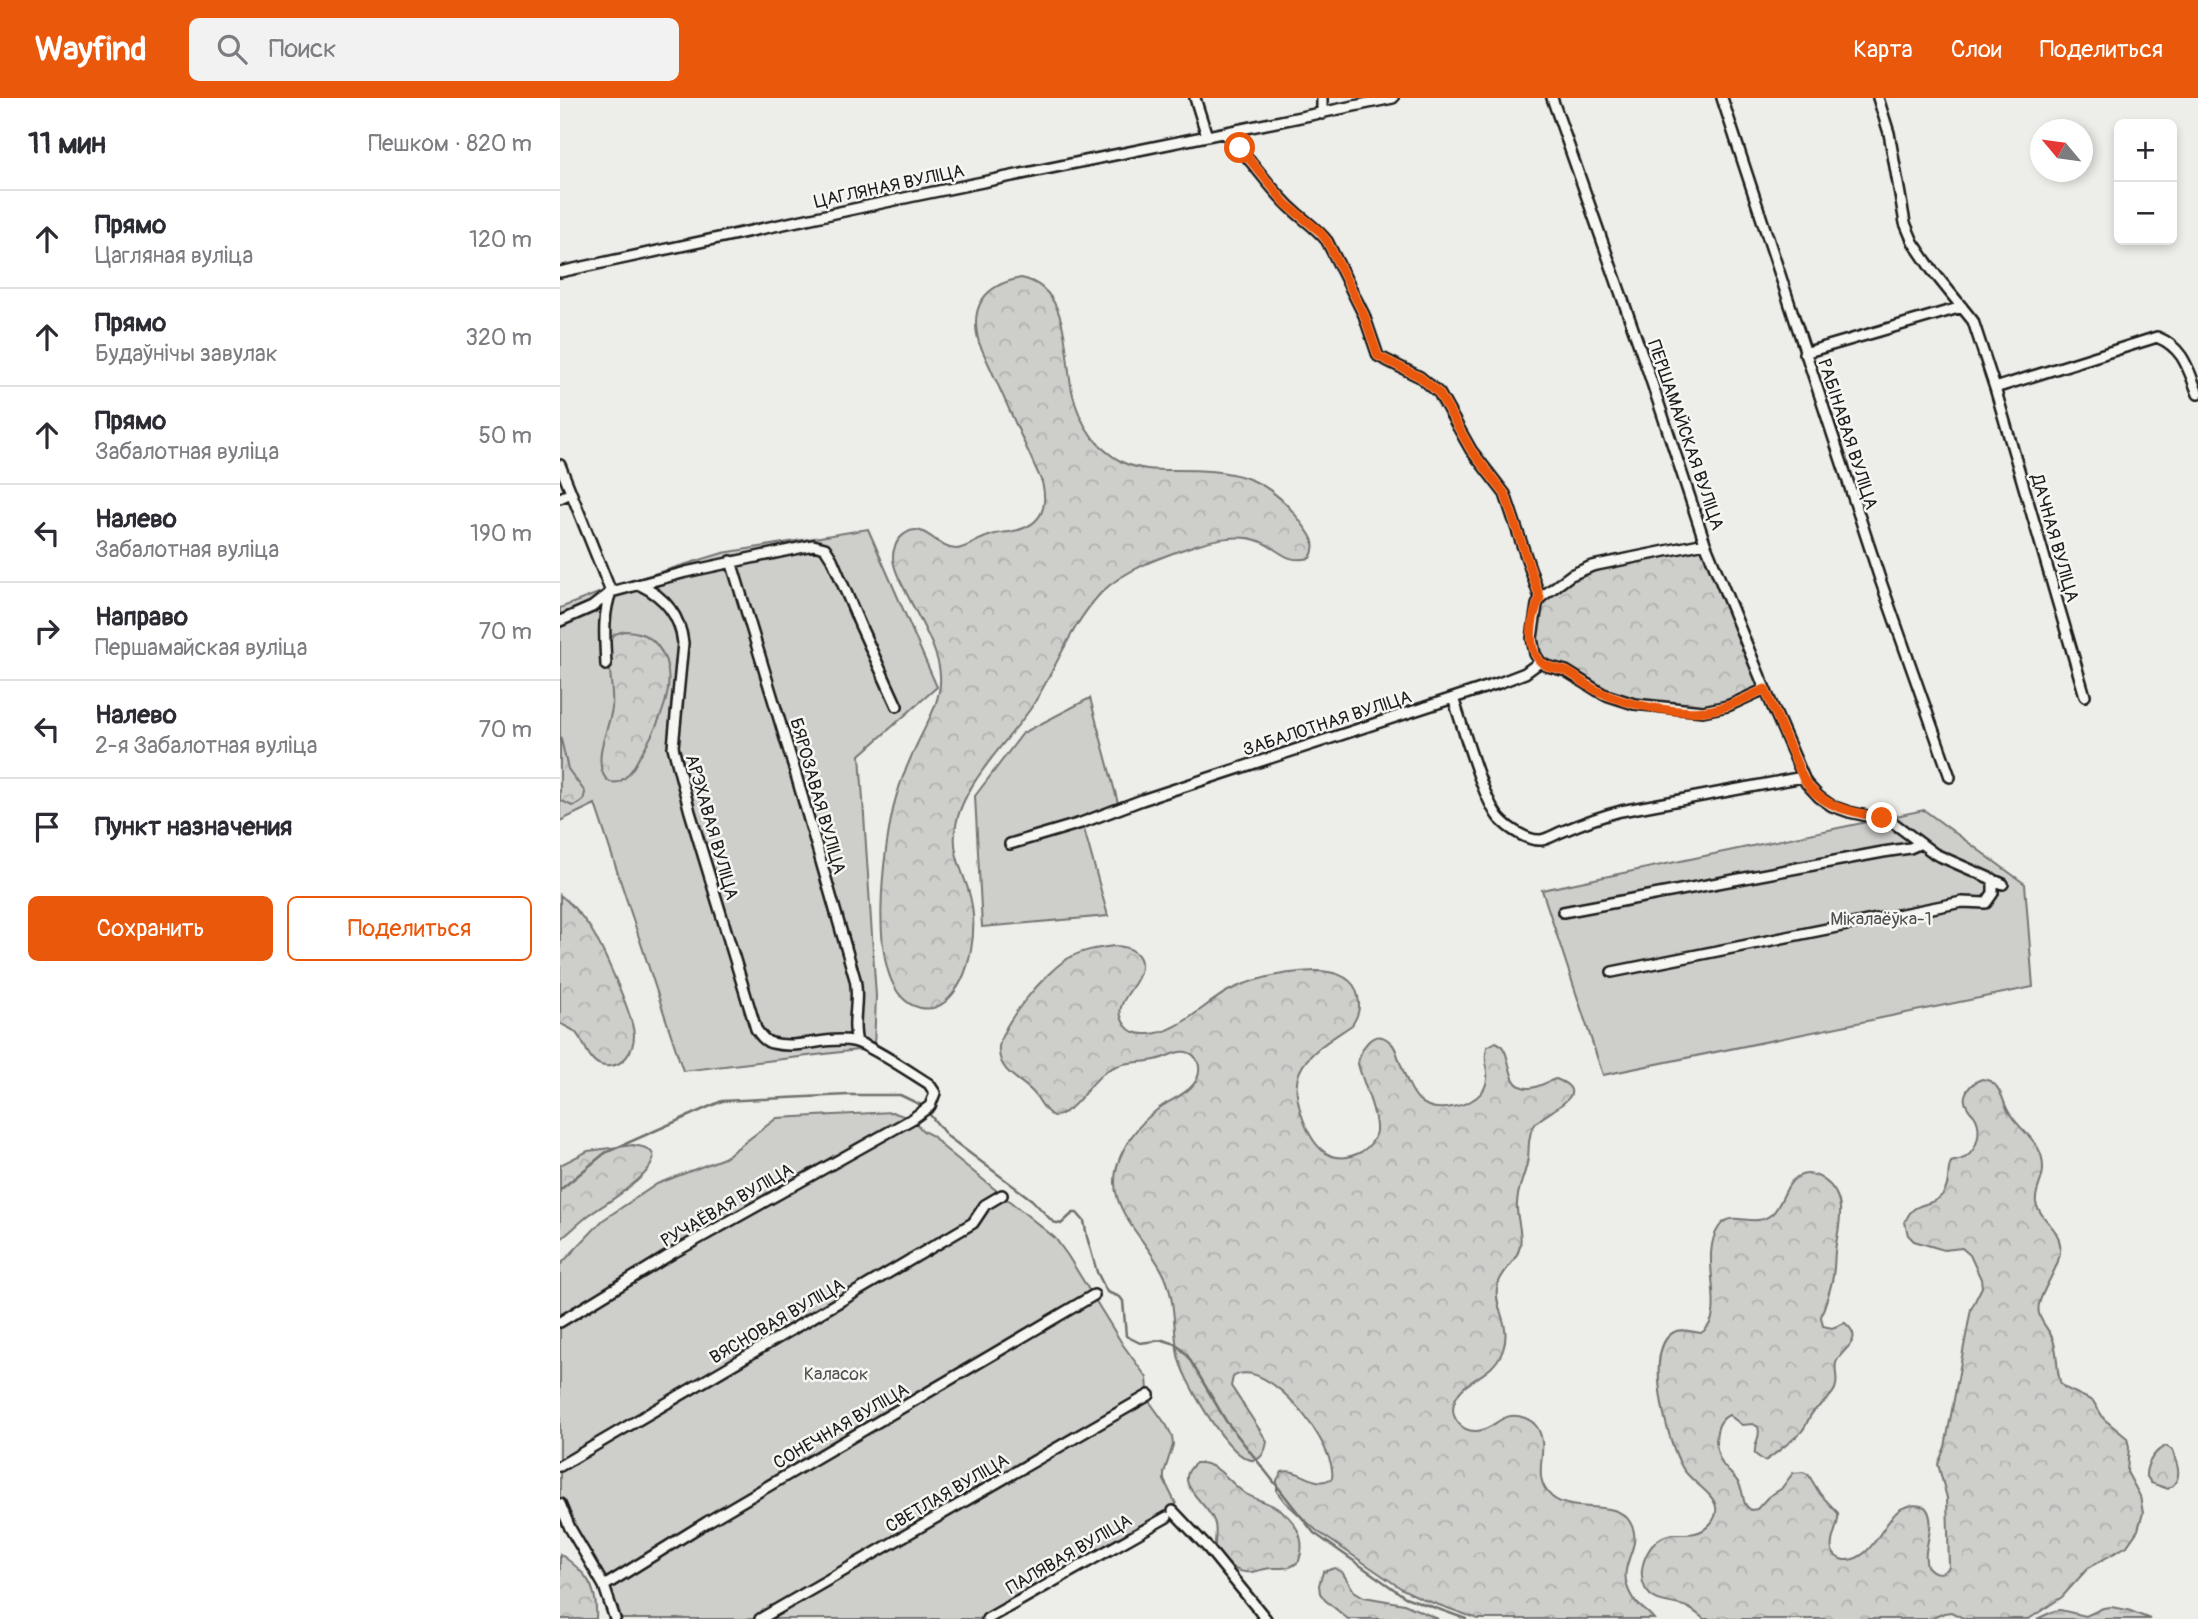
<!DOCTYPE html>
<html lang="ru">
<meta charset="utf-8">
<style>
body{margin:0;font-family:Pangolin,sans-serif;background:#f2f2f3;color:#2b2b33}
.controls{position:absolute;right:21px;top:21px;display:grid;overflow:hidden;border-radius:10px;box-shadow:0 4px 10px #0003}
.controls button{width:63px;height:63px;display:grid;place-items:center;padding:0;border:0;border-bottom:2px solid #e1e1e2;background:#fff;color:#2b2b33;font:35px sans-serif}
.compass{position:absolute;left:1470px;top:21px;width:63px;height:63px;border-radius:50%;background:#fff;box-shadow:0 4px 10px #0003;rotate:299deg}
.stop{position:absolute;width:21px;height:21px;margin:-16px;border:5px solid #ea580c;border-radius:50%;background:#fff}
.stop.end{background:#ea580c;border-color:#fff;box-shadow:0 2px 7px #0008}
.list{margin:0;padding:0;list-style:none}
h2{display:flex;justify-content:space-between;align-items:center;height:91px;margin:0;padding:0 28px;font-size:30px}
h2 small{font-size:23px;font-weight:400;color:#7c7c81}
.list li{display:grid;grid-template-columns:46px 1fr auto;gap:21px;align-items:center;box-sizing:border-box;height:98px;padding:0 28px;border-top:2px solid #e1e1e2}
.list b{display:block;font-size:26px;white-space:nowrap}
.list p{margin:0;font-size:23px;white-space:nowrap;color:#7c7c81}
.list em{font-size:23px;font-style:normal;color:#7c7c81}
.actions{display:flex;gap:14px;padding:21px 28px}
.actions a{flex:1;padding:16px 0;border:2px solid #ea580c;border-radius:10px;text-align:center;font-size:24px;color:#ea580c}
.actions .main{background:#ea580c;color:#fff}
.icon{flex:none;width:38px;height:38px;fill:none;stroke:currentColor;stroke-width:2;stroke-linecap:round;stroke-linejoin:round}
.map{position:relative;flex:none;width:1638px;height:1521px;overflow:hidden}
header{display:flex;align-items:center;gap:42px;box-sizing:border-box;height:98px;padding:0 35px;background:#ea580c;color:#fff}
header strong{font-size:33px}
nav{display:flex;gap:38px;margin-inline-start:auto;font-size:24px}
.search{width:490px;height:63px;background:#f2f2f3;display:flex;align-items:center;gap:18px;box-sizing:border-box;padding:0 24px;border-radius:10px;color:#7c7c81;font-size:26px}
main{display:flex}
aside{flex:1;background:#fff}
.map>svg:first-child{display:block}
</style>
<header>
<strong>Wayfind</strong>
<div class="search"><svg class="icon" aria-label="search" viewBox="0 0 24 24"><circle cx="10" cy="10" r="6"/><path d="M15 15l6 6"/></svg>Поиск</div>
<nav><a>Карта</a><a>Слои</a><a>Поделиться</a></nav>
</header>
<main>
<aside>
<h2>11 мин<small>Пешком · 820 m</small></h2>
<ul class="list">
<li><svg class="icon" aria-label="ahead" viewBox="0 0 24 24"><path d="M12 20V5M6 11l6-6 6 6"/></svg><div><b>Прямо</b><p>Цагляная вуліца</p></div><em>120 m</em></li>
<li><svg class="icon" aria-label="ahead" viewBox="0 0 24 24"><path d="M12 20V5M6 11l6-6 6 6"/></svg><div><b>Прямо</b><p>Будаўнічы завулак</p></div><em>320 m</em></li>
<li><svg class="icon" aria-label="ahead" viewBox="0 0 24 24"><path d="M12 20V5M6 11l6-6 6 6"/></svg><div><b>Прямо</b><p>Забалотная вуліца</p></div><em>50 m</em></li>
<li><svg class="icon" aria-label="left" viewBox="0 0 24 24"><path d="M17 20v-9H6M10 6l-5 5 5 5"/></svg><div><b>Налево</b><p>Забалотная вуліца</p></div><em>190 m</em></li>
<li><svg class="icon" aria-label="right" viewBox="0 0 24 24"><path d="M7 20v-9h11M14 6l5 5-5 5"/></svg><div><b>Направо</b><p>Першамайская вуліца</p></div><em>70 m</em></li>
<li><svg class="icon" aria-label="left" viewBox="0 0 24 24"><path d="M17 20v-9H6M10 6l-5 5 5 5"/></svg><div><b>Налево</b><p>2-я Забалотная вуліца</p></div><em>70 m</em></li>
<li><svg class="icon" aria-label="arrive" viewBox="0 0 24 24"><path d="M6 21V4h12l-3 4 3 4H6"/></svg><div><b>Пункт назначения</b></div></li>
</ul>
<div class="actions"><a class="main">Сохранить</a><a>Поделиться</a></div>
</aside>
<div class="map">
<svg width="1638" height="1521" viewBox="0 0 1638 1521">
<defs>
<pattern id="forest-crowns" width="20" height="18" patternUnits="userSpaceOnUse" patternTransform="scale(1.75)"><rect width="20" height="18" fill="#cececb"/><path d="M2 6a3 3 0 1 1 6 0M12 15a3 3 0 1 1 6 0" fill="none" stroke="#b0b0ae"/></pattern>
<pattern id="wetland-marsh" width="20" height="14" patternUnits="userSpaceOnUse" patternTransform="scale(1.75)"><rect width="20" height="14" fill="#cececb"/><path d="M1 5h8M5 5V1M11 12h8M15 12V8" fill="none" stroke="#b0b0ae"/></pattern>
</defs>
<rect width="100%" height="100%" fill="#edede9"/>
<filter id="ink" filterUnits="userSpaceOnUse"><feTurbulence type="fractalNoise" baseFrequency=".0143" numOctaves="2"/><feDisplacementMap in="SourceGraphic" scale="14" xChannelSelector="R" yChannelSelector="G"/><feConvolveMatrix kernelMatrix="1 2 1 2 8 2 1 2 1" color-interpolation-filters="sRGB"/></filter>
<g filter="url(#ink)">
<!-- green -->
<path fill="#cececb" stroke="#757574" stroke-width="2" d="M 308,431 L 377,589 L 300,657 L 316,898 L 314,950 L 123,973 L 35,706 L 0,723 L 0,510 L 67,484 L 163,455 Z
M 530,600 L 558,705 L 521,720 L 548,818 L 422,829 L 415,698 L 463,635 Z
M 1364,712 L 1465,786 L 1473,889 L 1043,977 L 982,792 Z
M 332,1014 L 352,1021 L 363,1033 L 373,1038 L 383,1049 L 495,1140 L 508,1158 L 563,1247 L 587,1280 L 589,1303 L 607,1328 L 612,1338 L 613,1347 L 604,1375 L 604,1382 L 616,1406 L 613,1413 L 607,1419 L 437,1521 L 55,1521 L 0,1406 L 0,1167 L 43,1122 L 97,1086 L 164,1060 L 217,1020 Z"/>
<!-- forest -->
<path fill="url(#forest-crowns)" stroke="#757574" stroke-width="2" d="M 461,180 C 512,190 503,258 513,297 C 520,326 536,350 562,364 C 578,372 596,372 614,372 C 670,372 706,375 740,423 C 749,435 759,445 750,460 C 725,466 720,451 699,443 C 680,436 654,441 636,447 C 604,458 565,471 541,495 C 509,529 496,572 471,610 C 446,646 397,691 395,736 C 393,756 402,772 408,791 C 419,825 413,880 385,904 C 375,912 363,912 352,907 C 304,882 324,747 335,703 C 340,683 349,663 358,644 C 368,623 382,601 380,577 C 379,551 356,516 345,492 C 340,483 333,470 333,459 C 333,452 335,446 340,440 C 362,417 375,451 396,451 C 407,450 418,441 429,438 C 436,435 442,435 449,434 C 480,429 489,412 482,384 L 419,245 C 409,209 424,187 461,180 Z
M 1142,449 L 1199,590 L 1151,607 L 1120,608 L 1089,605 L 1056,597 L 1033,586 L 1013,572 L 992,565 L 982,558 L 976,537 L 978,513 L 984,503 L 998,491 L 1024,475 Z
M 64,533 C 77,533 88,536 97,547 C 123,579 100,625 81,656 C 76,665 69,680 58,684 C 49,686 44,680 42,673 C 36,652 49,631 52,610 C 54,588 46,564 50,541 L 55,536 Z
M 0,637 L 8,671 L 25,694 C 24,703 21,706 12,708 L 0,702 Z
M 0,797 C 11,805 21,817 29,828 C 41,846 73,916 74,937 C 74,953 63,970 45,968 C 27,966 26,943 14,933 C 10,930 4,928 0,925 Z
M 554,848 C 571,848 587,857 579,877 C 573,894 550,908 566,928 C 570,934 577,936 585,936 C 616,938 642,907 668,893 C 696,879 725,874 756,873 C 771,873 790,877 796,892 C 801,906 800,915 792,927 C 775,939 749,953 740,973 C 734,987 737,1001 741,1015 C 750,1043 767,1072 801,1054 C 809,1049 815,1042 816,1033 C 817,1014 803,985 798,966 C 799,952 813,929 829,943 C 835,947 837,955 839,962 C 850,989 856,1017 892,1009 C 904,1007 917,1002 924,991 C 932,977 922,964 927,949 L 936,944 C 955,952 943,991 969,990 C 979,990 987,983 996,981 C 1036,996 986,1013 976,1025 C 973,1029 970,1034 970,1039 C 968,1046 969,1053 968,1060 C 966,1076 957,1090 957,1106 C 956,1120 963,1134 960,1148 C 957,1165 940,1173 937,1190 C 934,1211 952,1226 943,1252 C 932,1281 901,1280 894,1305 C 890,1319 901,1334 917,1333 C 936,1332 941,1311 965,1320 C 971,1322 974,1325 977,1329 C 992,1353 968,1377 992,1399 C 1014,1417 1056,1400 1070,1424 C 1086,1451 1052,1466 1072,1499 C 1077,1508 1088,1513 1094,1521 L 918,1521 L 865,1502 L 842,1491 L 757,1433 L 725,1404 L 717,1394 L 717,1382 L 722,1374 C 741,1369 754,1392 772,1380 C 778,1350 708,1256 673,1279 L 671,1288 L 707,1343 C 706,1353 700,1366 688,1361 C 665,1353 622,1280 618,1257 C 613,1231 616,1205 605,1179 C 593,1152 568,1130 558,1102 C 546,1068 572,1031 598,1011 C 609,1002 624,998 633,987 C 640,979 642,967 634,958 C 624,948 610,958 599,961 C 582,966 564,962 548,972 C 528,984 515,1017 493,1018 C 484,1013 482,1006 476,998 C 465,982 441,978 439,954 C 436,930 487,873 507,861 C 522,852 538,850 554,848 Z
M 1422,981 C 1428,982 1432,983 1436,988 C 1443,996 1444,1008 1450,1016 C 1462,1035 1483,1044 1483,1069 C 1484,1082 1474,1093 1476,1105 C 1480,1121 1498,1129 1500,1146 C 1503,1166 1484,1186 1479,1206 C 1476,1220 1486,1227 1492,1239 C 1499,1254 1495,1271 1501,1286 L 1505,1290 L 1533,1303 L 1544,1321 L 1567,1340 L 1569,1349 L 1567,1374 L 1580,1398 L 1583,1415 L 1578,1432 L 1567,1448 L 1528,1470 L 1502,1499 L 1472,1519 L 1468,1521 L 1405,1521 L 1391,1514 L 1384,1515 L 1371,1521 L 1144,1521 C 1139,1517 1133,1512 1127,1509 C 1111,1503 1094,1507 1085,1490 C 1076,1471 1088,1443 1108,1437 C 1117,1435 1126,1437 1135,1435 C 1146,1433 1158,1421 1156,1409 C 1154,1395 1129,1383 1122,1369 C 1108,1345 1082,1251 1114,1234 C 1122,1230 1132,1234 1141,1235 C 1170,1218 1137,1160 1159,1129 C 1172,1110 1193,1132 1212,1116 C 1223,1106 1225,1084 1239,1078 C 1248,1074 1257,1077 1264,1082 C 1287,1098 1280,1124 1276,1146 C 1274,1156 1275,1167 1273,1178 C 1271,1192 1265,1205 1261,1219 L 1263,1228 L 1272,1230 L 1285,1225 C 1307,1243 1280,1251 1276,1265 C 1274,1274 1279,1282 1275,1291 C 1270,1302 1260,1306 1253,1314 C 1248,1320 1247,1327 1242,1333 C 1239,1337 1208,1362 1204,1363 L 1195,1356 C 1193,1345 1202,1339 1198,1329 L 1193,1326 L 1182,1327 L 1169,1317 C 1152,1325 1154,1353 1163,1367 C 1168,1374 1177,1380 1180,1388 C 1185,1398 1181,1406 1191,1412 L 1197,1411 L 1208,1399 L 1221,1391 L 1233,1375 L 1243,1374 L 1248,1376 L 1260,1396 L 1278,1415 C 1280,1428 1269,1440 1272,1452 C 1274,1458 1279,1461 1284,1462 C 1312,1464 1321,1426 1339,1412 C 1347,1407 1356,1406 1365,1409 C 1379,1425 1361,1449 1367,1468 C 1374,1476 1382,1478 1389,1469 L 1387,1400 L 1378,1366 L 1385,1349 L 1411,1211 L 1422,1189 L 1421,1181 L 1410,1157 L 1402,1150 L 1384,1152 L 1354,1143 L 1348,1137 L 1345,1125 C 1352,1101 1371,1111 1383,1096 C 1391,1086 1386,1074 1391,1064 C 1396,1062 1402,1062 1406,1059 C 1418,1051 1422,1031 1415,1019 C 1413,1016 1410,1014 1408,1010 C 1399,998 1410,985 1422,981 Z
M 73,1047 C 133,1055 43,1107 29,1117 C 19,1125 10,1134 0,1142 L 0,1067 L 28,1053 Z
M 1606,1348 L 1612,1352 C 1618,1367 1624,1382 1608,1391 L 1591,1385 L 1586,1377 C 1586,1366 1595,1352 1606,1348 Z
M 636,1365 C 658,1363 669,1385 686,1396 C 695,1401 706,1404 715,1409 C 735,1420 747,1441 739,1463 C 731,1471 724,1470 713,1470 C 706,1470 698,1473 691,1474 C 675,1476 663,1463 655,1451 C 654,1442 658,1432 654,1423 C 647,1404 610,1385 636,1365 Z
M 0,1456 C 26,1474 38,1488 36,1521 L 0,1521 Z
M 775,1470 L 782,1474 L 794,1493 L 804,1499 L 844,1506 L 878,1521 L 788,1521 L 765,1502 L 760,1495 L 759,1487 L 763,1474 Z"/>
<!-- wetland -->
<path fill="url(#wetland-marsh)" stroke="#757574" stroke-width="2" d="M 1551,1509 L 1568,1512 L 1590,1521 L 1477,1521 L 1494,1513 L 1500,1512 L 1526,1518 L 1543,1510 Z"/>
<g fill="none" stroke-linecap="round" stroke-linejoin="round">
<!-- stream -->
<path stroke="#6f6f6d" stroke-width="2.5" d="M 0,1092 L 45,1055 L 162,1003 L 288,997 L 340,997 L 363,1008 L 387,1038 L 472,1102 L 493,1124 L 501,1126 L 513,1115 L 517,1115 L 524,1123 L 527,1139 L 537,1174 L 547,1194 L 560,1199 L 563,1203 L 566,1238 L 580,1245 L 603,1242 L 616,1246 L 627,1257 L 666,1323 L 754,1435 L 845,1499 L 906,1521"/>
<!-- minor casing -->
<g stroke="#1c1c1c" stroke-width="14">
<path id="minor" d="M 635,0 L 647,38
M 992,0 L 1089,276 L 1145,445 L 1205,591 L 1246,685 L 1259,699 L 1272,708 L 1289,714 L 1331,723 L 1375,756 L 1443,786
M 1162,0 L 1321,484 L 1390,679
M 1318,0 L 1329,35 L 1345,125 L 1353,144 L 1372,172 L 1413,223 L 1435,290 L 1525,598
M 762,16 L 762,0
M 664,35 C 688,56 704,83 726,105 C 739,119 755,128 767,143 L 804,217 L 818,258 L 860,279 L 879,295 L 911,352 L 945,396 L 980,500
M 0,174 L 354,98 L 833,0
M 1244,255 L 1402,209
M 1435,290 L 1597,239 C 1624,250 1628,271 1638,296
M 0,367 L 51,494
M 0,400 L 11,395
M 1145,445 L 1032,468 L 1011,477 L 980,500 L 977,507 L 972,540 L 975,556 L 980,564 L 987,568 L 1006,573 L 1043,596 L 1074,606 L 1143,613 L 1168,608 L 1205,591
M 171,463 L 234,670 L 295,881 C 300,902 291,924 297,944
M 51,494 L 126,474 L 253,447 L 265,450 L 272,461 L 300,527 L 337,608
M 0,523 L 32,509 L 50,495
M 46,567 C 45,542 42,518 51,494
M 893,600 C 903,628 922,699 939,720 C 948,730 967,743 981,742 C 988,741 994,737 1001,734 C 1020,726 1041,718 1061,713 L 1243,679
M 450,746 L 521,725 L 582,702 L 939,585 L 965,575 L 980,564
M 1003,814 L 1323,754 L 1350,750 L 1359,746
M 1052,874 L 1402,804 L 1426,805 L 1433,795 L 1433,781
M 0,1224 L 113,1155 L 352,1021 L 370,1008 L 375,995 L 369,986 C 353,976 309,946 293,943 C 267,938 237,952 212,945 C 205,944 200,937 196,931 L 130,714 L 113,649 L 123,545 C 120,517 105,499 80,487
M 0,1368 L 413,1125 L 425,1107 L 442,1097
M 0,1406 L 10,1430 L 44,1488 L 55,1521
M 613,1413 L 648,1450 L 706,1521
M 44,1488 L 147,1424 L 534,1197
M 200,1521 L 589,1297
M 427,1521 L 607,1419"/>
</g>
<!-- minor -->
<use href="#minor" stroke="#f6f6f2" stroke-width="9"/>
</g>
</g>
<g fill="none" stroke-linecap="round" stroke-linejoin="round" filter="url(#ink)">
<!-- route -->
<path stroke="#ea580c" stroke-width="9" d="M 680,50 L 726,106 L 759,133 L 767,143 L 804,217 L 818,258 L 860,279 L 879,295 L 911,352 L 945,396 L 980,500 C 972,517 966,547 979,562 C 986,571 998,569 1008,574 C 1019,580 1028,589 1040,594 C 1066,607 1116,616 1145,613 C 1166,611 1186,600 1205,591 L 1243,680 C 1260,709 1290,714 1322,720"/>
</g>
<g text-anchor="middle" stroke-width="5" stroke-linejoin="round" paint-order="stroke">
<!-- street labels -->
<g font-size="18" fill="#1c1c1c" stroke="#f6f6f2">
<text transform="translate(329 88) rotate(-12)" y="6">ЦАГЛЯНАЯ ВУЛІЦА</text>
<text transform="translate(1288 336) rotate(72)" y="6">РАБІНАВАЯ ВУЛІЦА</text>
<text transform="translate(1126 337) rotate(71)" y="6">ПЕРШАМАЙСКАЯ ВУЛІЦА</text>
<text transform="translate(1495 440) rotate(74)" y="6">ДАЧНАЯ ВУЛІЦА</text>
<text transform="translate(767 625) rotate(-18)" y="6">ЗАБАЛОТНАЯ ВУЛІЦА</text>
<text transform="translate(258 698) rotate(74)" y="6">БЯРОЗАВАЯ ВУЛІЦА</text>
<text transform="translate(152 729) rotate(74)" y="6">АРЭХАВАЯ ВУЛІЦА</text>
<text transform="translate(167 1107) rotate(-30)" y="6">РУЧАЁВАЯ ВУЛІЦА</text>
<text transform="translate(217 1223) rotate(-30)" y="6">ВЯСНОВАЯ ВУЛІЦА</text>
<text transform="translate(281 1328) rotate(-30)" y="6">СОНЕЧНАЯ ВУЛІЦА</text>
<text transform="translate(387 1395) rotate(-30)" y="6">СВЕТЛАЯ ВУЛІЦА</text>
<text transform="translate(509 1456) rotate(-30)" y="6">ПАЛЯВАЯ ВУЛІЦА</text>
</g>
<!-- park labels -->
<g font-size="18" fill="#515151" stroke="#f6f6f2">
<text x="1321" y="827">Мікалаёўка-1</text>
<text x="276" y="1282">Каласок</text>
</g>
</g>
</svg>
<div class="controls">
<button>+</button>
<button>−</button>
</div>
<svg class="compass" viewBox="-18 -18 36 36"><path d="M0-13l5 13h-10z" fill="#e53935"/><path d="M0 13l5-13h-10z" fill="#7c7c81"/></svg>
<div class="stop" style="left:680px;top:50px"></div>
<div class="stop end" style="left:1322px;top:720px"></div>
</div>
</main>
